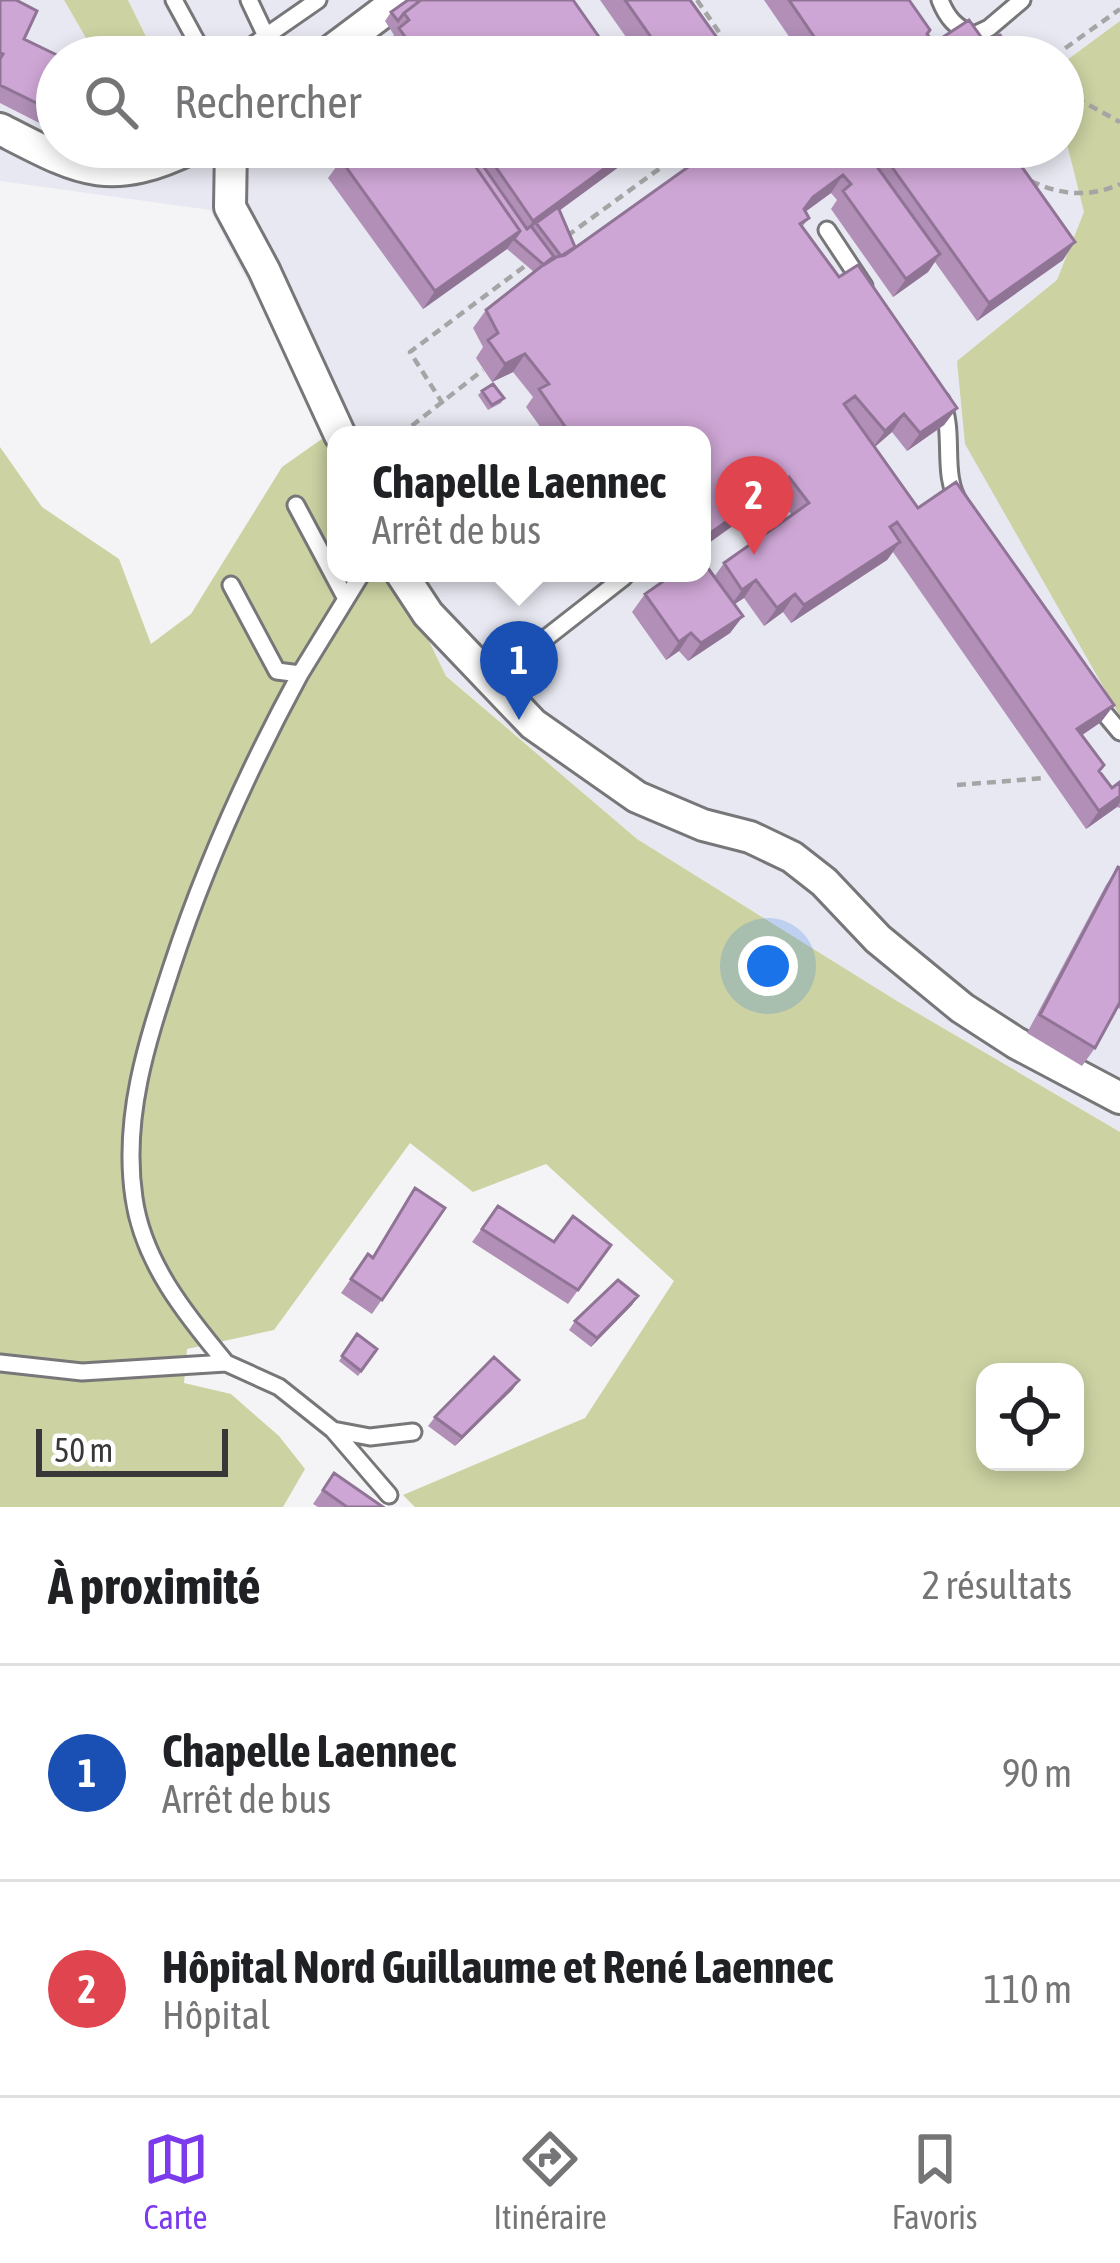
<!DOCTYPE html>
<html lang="fr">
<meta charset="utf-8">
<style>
body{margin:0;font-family:"Asap Condensed",sans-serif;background:#f6f6f6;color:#202124}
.controls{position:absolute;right:36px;bottom:36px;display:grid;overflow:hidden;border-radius:24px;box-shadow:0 6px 18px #0003}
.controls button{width:108px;height:108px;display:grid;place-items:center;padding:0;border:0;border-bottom:3px solid #e0e0e0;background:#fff;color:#202124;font:60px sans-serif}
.scale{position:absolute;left:36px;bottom:30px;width:192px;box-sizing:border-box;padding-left:12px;border:6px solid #383839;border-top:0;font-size:33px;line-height:42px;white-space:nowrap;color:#383839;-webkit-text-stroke:9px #fff;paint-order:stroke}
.you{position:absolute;left:768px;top:966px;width:42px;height:42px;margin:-30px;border:9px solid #fff;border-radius:50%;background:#1a73e8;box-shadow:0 0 0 18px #1a73e833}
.badge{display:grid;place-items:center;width:78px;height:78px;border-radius:50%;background:#7c3aed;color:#fff;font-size:39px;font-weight:700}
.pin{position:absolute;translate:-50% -99px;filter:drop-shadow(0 3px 6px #0008)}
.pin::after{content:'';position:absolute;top:63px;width:42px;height:36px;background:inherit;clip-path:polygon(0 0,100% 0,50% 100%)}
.popup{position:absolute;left:327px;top:426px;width:384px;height:156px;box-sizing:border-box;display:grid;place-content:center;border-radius:24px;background:#fff;filter:drop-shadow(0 3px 9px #0005);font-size:39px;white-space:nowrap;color:#757577}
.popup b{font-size:45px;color:#202124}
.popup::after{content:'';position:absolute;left:50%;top:100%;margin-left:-24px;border:24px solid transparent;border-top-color:#fff}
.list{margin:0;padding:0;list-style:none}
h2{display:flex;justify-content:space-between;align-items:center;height:156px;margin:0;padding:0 48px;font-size:51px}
h2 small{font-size:39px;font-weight:400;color:#757577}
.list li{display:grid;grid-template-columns:78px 1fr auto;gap:36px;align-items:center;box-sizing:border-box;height:216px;padding:0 48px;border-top:3px solid #e0e0e0}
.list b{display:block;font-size:45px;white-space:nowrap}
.list p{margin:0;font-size:39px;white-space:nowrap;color:#757577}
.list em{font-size:39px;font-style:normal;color:#757577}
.icon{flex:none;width:66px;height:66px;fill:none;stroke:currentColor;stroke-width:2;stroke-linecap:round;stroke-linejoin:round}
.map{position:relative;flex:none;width:1120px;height:1507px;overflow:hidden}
.search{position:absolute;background:#fff;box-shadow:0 6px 18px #0003;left:36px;right:36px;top:36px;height:132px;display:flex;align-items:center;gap:30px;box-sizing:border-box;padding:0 42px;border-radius:66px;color:#757577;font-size:45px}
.sheet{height:588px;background:#fff}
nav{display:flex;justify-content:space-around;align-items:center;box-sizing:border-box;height:168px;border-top:3px solid #e0e0e0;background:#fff;font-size:33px;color:#757577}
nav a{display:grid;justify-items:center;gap:6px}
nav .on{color:#7c3aed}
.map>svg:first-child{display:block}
</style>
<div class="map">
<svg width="1120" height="1507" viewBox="0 0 1120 1507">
<rect width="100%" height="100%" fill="#f4f4f6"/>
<!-- built -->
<path fill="#e8e8f2" d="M 0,0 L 64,0 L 97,57 L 57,57 L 57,147 L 1063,147 L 1063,57 L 156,57 L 128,0 L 1120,0 L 1120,1132 L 897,1001 L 637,839 L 446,675 L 396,573 L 702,573 L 702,435 L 336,435 L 336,448 L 210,210 L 0,181 Z"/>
<!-- green -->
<path fill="#ccd2a2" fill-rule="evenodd" d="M 64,0 L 128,0 L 156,57 L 97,57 Z
M 1120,21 L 1120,716 L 965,444 L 957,361 L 1057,280 L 1084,212 L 1063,128 L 1063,63 Z
M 329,434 L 336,448 L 336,573 L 396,573 L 446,676 L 637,839 L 897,1001 L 1120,1132 L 1120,1507 L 415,1507 L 403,1495 L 585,1418 L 674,1281 L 546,1164 L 473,1192 L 410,1143 L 274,1330 L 187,1349 L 184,1383 L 231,1394 L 279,1436 L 305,1469 L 283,1507 L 0,1507 L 0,447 L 42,507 L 119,559 L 151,644 L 191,614 L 282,467 ZM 985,1372 L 1075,1372 L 1075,1462 L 985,1462 Z"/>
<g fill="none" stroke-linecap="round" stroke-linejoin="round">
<!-- lane casing -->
<g stroke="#777779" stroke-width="21">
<path id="lane" d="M 174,0 L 205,57
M 249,0 L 266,36
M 940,0 C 947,18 956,28 974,35 L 989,28 L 1022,0
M 236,57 L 318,0
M 827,230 L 864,286
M 941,400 C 956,434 940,474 960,504
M 296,505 L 345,597
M 231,585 L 277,671 L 300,674 L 362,573
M 1095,702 L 1120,732
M 512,704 L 528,657 L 546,638 L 624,577
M 0,1363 L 82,1372 L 226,1363 L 279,1387 L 333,1430 L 370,1437 L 413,1432
M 226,1363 C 186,1315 143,1262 134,1198 C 122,1117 147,1042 172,966 C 206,862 248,770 300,674
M 333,1430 L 389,1495"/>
</g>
<!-- street casing -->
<g stroke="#777779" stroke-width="36">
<path id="street" d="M 323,57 L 399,0
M 0,129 C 78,169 108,189 193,147
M 231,147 L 230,207 L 264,270 L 340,435
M 401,573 L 428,614 L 533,724 L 637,797 L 703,825 L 750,837 L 792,857 L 824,882 L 878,939 L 962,1008 L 1016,1043 L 1120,1098"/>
</g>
<!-- path -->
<path stroke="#a5a5a6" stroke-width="4.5" stroke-dasharray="9 6" stroke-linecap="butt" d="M 697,0 L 736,57
M 1053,57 L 1120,9
M 1063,91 L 1120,122
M 998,147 L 1009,162
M 1031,181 C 1060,195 1090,198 1120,184
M 567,236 L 670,161 L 660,147
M 443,404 L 410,352 L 529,263
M 400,435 L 483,370
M 957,785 L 1045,778"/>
<!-- lane -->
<use href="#lane" stroke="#fff" stroke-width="15"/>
<!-- street -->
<use href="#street" stroke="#fff" stroke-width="30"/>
</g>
<!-- wall -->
<path fill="#b18fb7" d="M 0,0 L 24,39 L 57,57 L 57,132 L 0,103 Z
M 408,0 L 613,57 L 394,57 L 387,46 L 394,35 L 385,21 L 391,12 Z
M 600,0 L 690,0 L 731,57 L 640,57 Z
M 764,0 L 909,0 L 934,43 L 984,41 L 1013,52 L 1010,57 L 803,57 Z
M 308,147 L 327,147 L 315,156 Z
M 359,147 L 646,147 L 559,211 L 575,247 L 697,161 L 695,154 L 700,147 L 992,147 L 1063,260 L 977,321 L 935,262 L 928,272 L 893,297 L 831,209 L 837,200 L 831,193 L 806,211 L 809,218 L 802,227 L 839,277 L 957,408 L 944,425 L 907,451 L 892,432 L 875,447 L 918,508 L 1114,705 L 1101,722 L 1081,736 L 1099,771 L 1112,788 L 1120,782 L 1120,808 L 1117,807 L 1086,829 L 893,552 L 887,560 L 791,623 L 783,612 L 764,626 L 744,598 L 734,604 L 743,616 L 730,633 L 688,661 L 679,651 L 666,660 L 632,612 L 645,594 L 666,579 L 664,575 L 651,582 L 645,573 L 702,573 L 714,577 L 724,563 L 792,515 L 776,495 L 702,435 L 546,435 L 526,407 L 533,397 L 513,372 L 492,382 L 476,358 L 483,347 L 473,328 L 486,310 L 534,272 L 507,249 L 423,309 L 328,178 L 341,160 Z
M 482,391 L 504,398 L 501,403 L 488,410 L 478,395 Z
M 1118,867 L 1120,868 L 1120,1009 L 1117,1007 L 1095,1048 L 1082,1066 L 1027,1033 L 1106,885 Z
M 415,1188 L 445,1208 L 372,1314 L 341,1293 L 368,1254 L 372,1257 Z
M 498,1206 L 554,1242 L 611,1245 L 568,1304 L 472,1242 Z
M 638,1296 L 632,1305 L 591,1347 L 569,1330 L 575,1321 Z
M 357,1334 L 377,1349 L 358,1376 L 339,1361 Z
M 513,1389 L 455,1446 L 428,1426 L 435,1417 Z
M 334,1473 L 383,1507 L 318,1507 L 313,1504 Z"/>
<!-- shaded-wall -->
<path fill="#907495" d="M 634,147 L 646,147 L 538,226 L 536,223 L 529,232 L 520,239 L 533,221 Z
M 843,175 L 831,193 L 801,215 L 813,197 Z
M 520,231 L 507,249 L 423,309 L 435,291 Z
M 1075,242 L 1063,260 L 977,321 L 989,303 Z
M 940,254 L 928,272 L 893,297 L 906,279 Z
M 525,354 L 513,372 L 492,382 L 505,364 Z
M 957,408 L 944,425 L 907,451 L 920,433 Z
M 904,414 L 892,432 L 872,449 L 885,431 Z
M 789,477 L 776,495 L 702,548 L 702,539 Z
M 900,542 L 887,560 L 791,623 L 804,605 Z
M 756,580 L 744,598 L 729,608 L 742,590 Z
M 795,594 L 783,612 L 764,626 L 777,608 Z
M 743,616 L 730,633 L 688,661 L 701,643 Z
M 691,633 L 679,651 L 666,660 L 679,642 Z
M 1114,705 L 1101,722 L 1064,747 L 1077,729 Z
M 1120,796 L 1120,802 L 1117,807 L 1086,829 L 1099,811 Z
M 638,1296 L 632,1305 L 591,1347 L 597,1338 Z
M 519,1380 L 513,1389 L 455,1446 L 462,1437 Z"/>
<!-- building -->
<path fill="#cea6d5" stroke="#907495" stroke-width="3" d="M 0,0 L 16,0 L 37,11 L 24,39 L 61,57 L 57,57 L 57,113 L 0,85 L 0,59 L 3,54 L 0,53 Z
M 408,0 L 421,0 L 404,13 L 398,21 L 391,12 Z
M 421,0 L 573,0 L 613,57 L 419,57 L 399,28 L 409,20 L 404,13 Z
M 625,0 L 690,0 L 731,57 L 665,57 Z
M 789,0 L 909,0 L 930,30 L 927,34 L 934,43 L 969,20 L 984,41 L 1000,35 L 1013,52 L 1007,57 L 828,57 Z
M 359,147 L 462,147 L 520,231 L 435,291 L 341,160 Z
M 462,147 L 470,147 L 527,229 L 531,226 L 555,258 L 544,265 L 514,239 L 520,231 Z
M 482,147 L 634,147 L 533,221 Z
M 709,147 L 992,147 L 1002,160 L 1012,153 L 1075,242 L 989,303 L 884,156 L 875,164 L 940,254 L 906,279 L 843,191 L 851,184 L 843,175 L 813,197 L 804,209 L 809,218 L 800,224 L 839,277 L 858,265 L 957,408 L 920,433 L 904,414 L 885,431 L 855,396 L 844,404 L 918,508 L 956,482 L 1114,705 L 1077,729 L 1104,765 L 1099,771 L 1112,788 L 1120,782 L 1120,796 L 1099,811 L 897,522 L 890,527 L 900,542 L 804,605 L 795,594 L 777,608 L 756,580 L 742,590 L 724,563 L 809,503 L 789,477 L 702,539 L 702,435 L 571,435 L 539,389 L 549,384 L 525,354 L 505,364 L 488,340 L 498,333 L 486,310 L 552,258 L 565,255 L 705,155 Z
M 558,207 L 575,247 L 561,256 L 536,223 Z
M 493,384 L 504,398 L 492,405 L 482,391 Z
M 702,560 L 743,616 L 701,643 L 691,633 L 679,642 L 645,594 L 675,573 L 702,573 Z
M 1118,867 L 1120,868 L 1120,1002 L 1095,1048 L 1040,1015 Z
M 415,1188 L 445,1208 L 382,1300 L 351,1279 L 368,1254 L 373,1258 Z
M 498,1206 L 554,1242 L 573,1216 L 611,1245 L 578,1290 L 482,1229 Z
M 618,1280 L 638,1296 L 597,1338 L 575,1321 Z
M 357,1334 L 377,1349 L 361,1371 L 342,1356 Z
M 494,1357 L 519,1380 L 462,1437 L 435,1417 Z
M 334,1473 L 383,1507 L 347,1507 L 323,1490 Z"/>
</svg>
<div class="controls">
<button><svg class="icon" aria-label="locate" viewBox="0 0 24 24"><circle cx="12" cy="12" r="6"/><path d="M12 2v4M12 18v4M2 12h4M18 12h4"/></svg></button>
</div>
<div class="scale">50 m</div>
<div class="you"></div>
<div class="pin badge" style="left:519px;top:720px;background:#1a4fb4">1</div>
<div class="popup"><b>Chapelle Laennec</b>Arrêt de bus</div>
<div class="pin badge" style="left:754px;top:555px;background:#e0444e">2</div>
<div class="search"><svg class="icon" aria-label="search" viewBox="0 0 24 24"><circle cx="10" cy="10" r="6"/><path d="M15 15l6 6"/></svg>Rechercher</div>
</div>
<section class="sheet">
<h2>À proximité<small>2 résultats</small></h2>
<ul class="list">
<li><span class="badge" style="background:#1a4fb4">1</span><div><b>Chapelle Laennec</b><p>Arrêt de bus</p></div><em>90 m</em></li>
<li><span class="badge" style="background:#e0444e">2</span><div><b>Hôpital Nord Guillaume et René Laennec</b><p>Hôpital</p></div><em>110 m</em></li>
</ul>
</section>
<nav>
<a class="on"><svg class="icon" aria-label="map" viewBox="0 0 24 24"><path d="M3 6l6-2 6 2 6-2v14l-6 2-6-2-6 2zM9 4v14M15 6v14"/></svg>Carte</a>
<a><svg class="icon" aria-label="directions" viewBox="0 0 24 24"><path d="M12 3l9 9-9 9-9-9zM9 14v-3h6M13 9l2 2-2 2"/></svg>Itinéraire</a>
<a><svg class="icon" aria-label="saved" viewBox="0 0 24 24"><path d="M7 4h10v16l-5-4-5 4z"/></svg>Favoris</a>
</nav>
